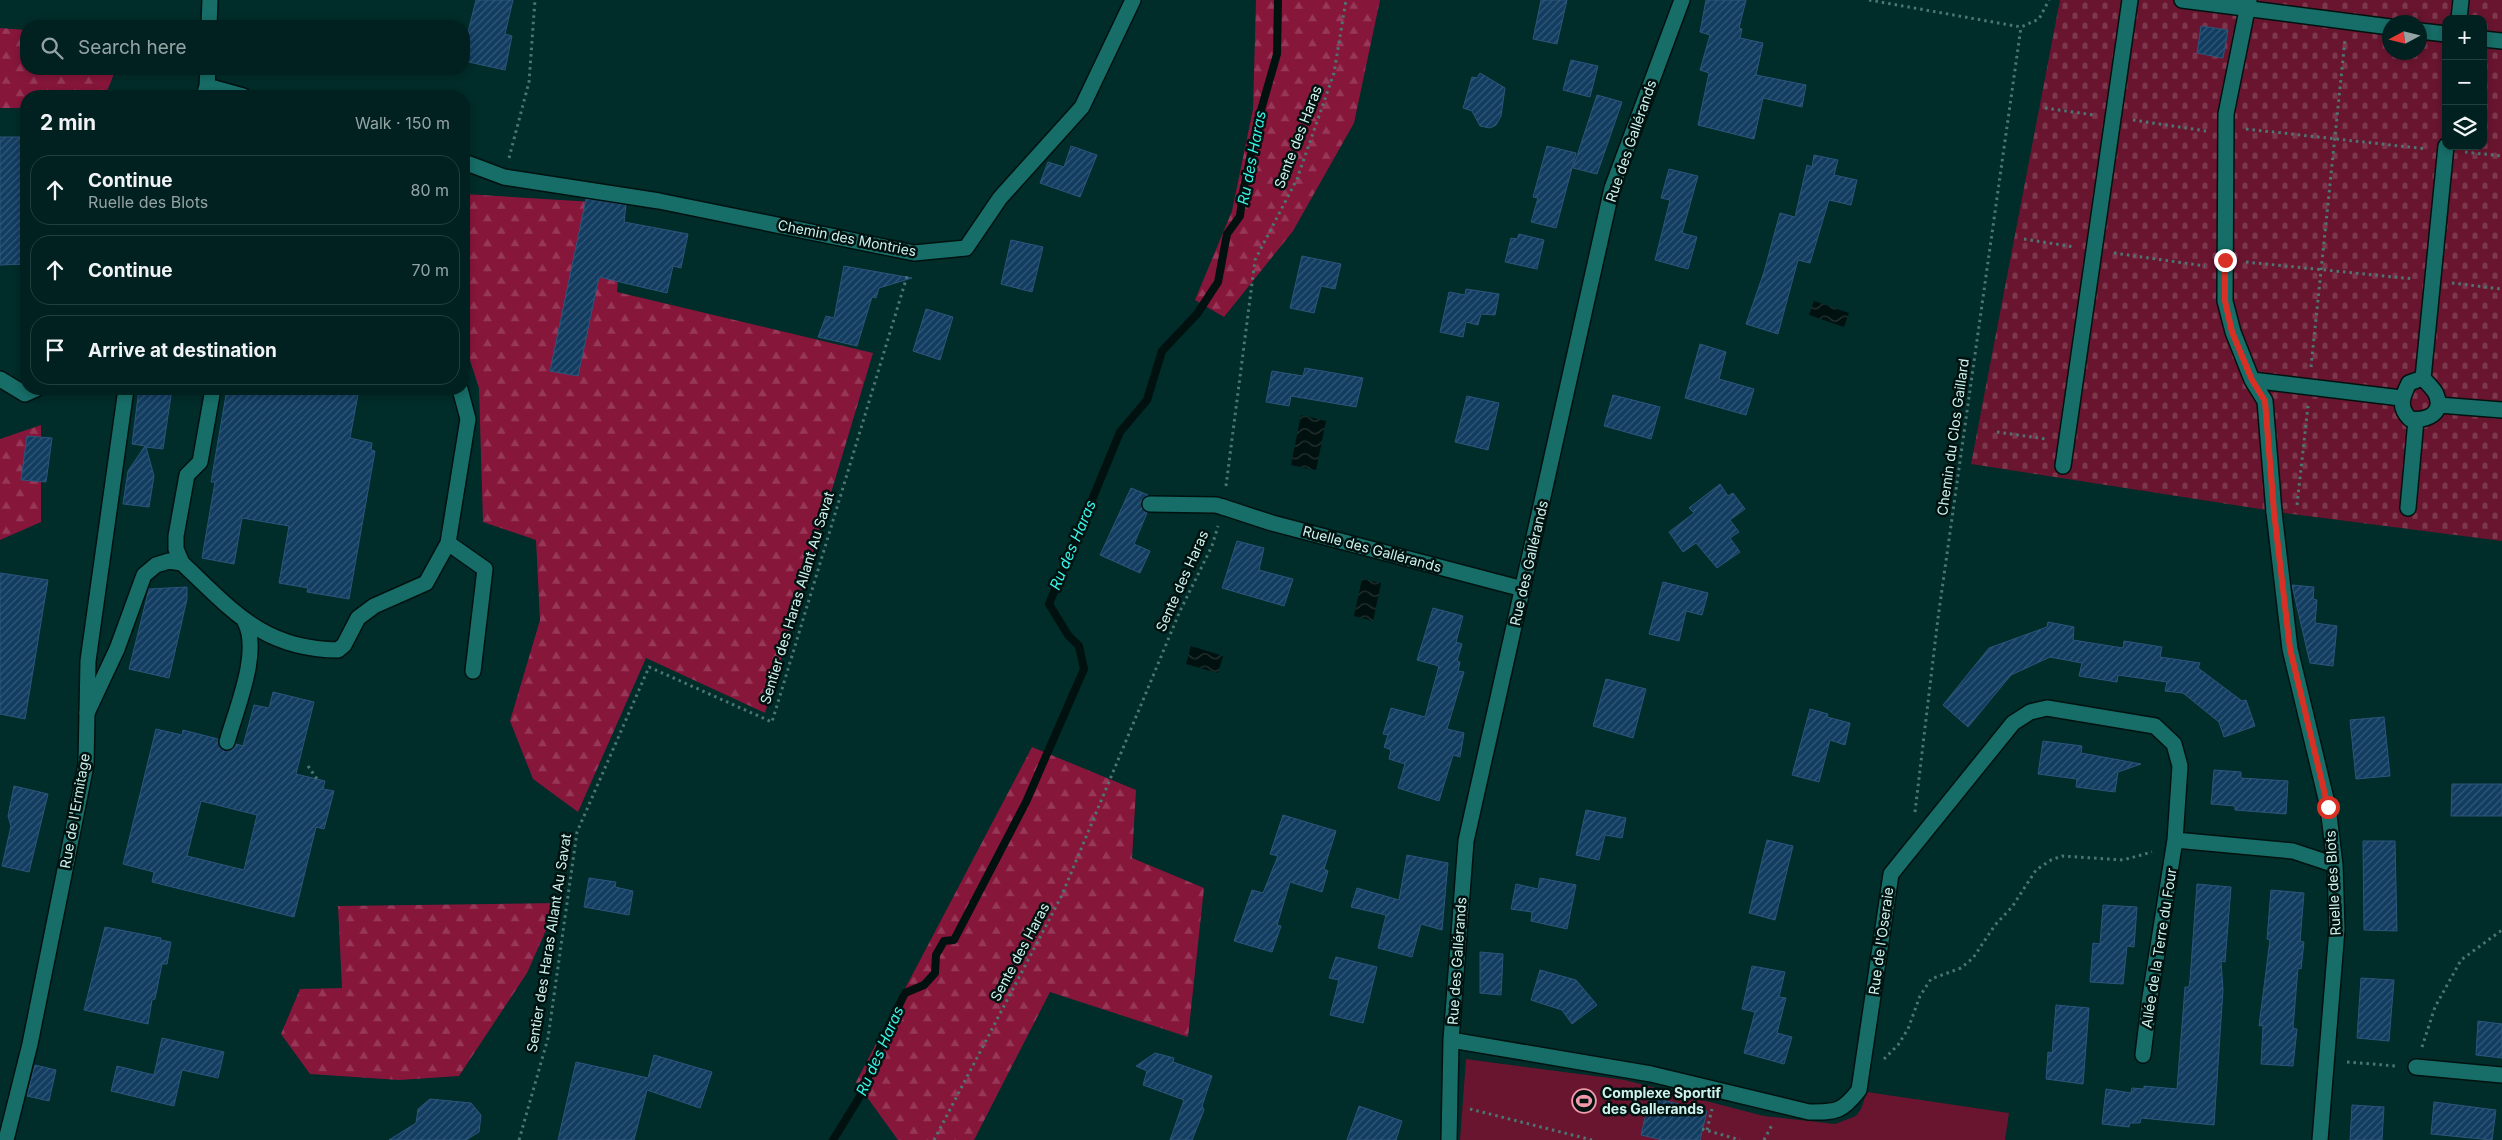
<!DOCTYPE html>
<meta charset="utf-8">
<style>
body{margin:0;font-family:Inter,sans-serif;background:#0e2e2c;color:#f1f3f6}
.controls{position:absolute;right:15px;top:15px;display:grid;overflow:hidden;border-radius:10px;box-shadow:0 2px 8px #0003}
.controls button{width:45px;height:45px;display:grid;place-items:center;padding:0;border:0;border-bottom:1px solid #223e3d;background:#00211f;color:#f1f3f6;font:25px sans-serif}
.compass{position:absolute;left:2382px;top:15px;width:45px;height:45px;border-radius:50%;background:#00211f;box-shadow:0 2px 8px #0003;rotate:263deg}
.stop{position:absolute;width:15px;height:15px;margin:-11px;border:4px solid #d93025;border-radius:50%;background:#fff}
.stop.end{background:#d93025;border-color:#fff;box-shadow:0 1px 5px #0008}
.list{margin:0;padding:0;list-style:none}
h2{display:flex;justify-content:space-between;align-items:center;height:65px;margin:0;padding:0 20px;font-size:21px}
h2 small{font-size:16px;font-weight:400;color:#95a3a4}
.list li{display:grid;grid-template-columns:32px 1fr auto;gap:15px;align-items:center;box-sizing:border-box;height:70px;margin:0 10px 10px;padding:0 10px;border:1px solid #223e3d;border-radius:20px}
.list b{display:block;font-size:19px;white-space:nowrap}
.list p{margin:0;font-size:16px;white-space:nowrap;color:#95a3a4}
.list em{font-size:16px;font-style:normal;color:#95a3a4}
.icon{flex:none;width:28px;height:28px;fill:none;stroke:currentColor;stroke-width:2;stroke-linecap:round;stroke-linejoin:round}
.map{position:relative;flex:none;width:2502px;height:1140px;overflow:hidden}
.search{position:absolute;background:#00211f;box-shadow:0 2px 8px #0003;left:20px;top:20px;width:450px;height:55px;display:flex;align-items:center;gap:12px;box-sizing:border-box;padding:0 18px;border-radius:20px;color:#95a3a4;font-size:19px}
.panel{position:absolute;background:#00211f;box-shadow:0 2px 8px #0003;left:20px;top:90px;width:450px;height:305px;border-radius:20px}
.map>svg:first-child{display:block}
</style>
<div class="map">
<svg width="2502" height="1140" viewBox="0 0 2502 1140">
<defs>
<pattern id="forest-firs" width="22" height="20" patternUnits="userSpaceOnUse" patternTransform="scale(1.25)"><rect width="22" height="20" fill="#87163b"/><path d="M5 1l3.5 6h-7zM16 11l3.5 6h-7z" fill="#973858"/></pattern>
<pattern id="cemetery-stones" width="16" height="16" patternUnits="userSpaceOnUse" patternTransform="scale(1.25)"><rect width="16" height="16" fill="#69152f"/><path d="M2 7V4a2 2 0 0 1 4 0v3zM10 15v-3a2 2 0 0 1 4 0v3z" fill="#7d384d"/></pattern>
<pattern id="water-waves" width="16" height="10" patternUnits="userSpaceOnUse" patternTransform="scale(1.25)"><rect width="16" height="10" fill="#00110f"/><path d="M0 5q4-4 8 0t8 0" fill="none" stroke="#243432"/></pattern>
<pattern id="building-hatch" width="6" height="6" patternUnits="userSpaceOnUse" patternTransform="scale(1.25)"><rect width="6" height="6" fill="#123d61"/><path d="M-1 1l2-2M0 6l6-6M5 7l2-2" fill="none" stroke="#335a78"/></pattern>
</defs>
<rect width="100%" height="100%" fill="#002c29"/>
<!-- forest -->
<path fill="url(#forest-firs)" d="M 1256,0 L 1380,0 L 1354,123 L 1293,231 L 1224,317 L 1195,300 L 1232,211 L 1253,109 Z
M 0,28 L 26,30 L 26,69 L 116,69 L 105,96 L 26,96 L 26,108 L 0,108 Z
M 464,194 L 626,204 L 617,292 L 873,353 L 765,713 L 646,658 L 578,812 L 533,779 L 510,721 L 540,620 L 536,540 L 483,522 L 479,388 L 464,342 Z
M 41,425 L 41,522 L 0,540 L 0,439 Z
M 1032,747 L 1136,790 L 1132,858 L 1204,888 L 1188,1037 L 1050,992 L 974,1140 L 898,1140 L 856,1082 Z
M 558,903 L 527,973 L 459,1076 L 399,1080 L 310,1074 L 281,1034 L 300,989 L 342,988 L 338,906 Z"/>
<!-- cemetery -->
<path fill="url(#cemetery-stones)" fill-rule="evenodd" d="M 2060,0 L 2502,0 L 2502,541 L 2292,514 L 1971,464 ZM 2446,19 L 2483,19 L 2483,146 L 2446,146 ZM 2390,22 L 2420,22 L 2420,52 L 2390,52 Z"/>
<!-- park -->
<path fill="#69152f" d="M 1466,1059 L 1625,1080 L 1764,1116 L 1835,1124 L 1856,1116 L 1861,1109 L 1867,1092 L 2009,1113 L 2005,1140 L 1460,1140 Z"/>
<!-- water -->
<path fill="url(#water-waves)" d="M 1814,301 L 1849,313 L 1844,327 L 1809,315 Z
M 1301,415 L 1326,421 L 1316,470 L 1291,465 Z
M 1362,579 L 1381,583 L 1373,621 L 1354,616 Z
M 1191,646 L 1223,656 L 1218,673 L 1186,664 Z"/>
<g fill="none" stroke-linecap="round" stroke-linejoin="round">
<!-- stream -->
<path stroke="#00110f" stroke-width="8" d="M 833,1140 L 862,1093 L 886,1032 L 905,993 L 924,985 L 935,973 L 936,955 L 944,941 L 954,940 L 1026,802 L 1084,669 L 1079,646 L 1068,635 L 1049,604 L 1120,432 L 1147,400 L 1162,351 L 1197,314 L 1218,282 L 1227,234 L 1240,216 L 1243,192 L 1259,117 L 1277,54 L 1278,0"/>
</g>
<!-- building -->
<path fill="url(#building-hatch)" stroke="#2c557b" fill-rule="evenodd" d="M 476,0 L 513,0 L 505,34 L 512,36 L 505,70 L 464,61 L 464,48 Z
M 1541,0 L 1567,0 L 1557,44 L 1533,39 Z
M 1706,0 L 1746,0 L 1739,28 L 1742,29 L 1740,38 L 1763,43 L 1756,75 L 1806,85 L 1802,107 L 1763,98 L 1754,139 L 1698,125 L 1709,73 L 1700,70 L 1710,35 L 1700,32 Z
M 2201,26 L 2228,30 L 2223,58 L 2197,53 Z
M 1571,60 L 1598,66 L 1590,97 L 1563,90 Z
M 1480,73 L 1505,88 L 1501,116 L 1496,125 L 1490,128 L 1480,126 L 1472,111 L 1463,108 L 1472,77 L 1477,78 Z
M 1597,95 L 1622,102 L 1597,174 L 1573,168 Z
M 0,137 L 26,137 L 26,264 L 0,265 Z
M 1071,146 L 1097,155 L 1080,197 L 1040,183 L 1048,162 L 1064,167 Z
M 1547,146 L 1576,153 L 1556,228 L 1531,222 L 1538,198 L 1533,197 Z
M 1814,155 L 1838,160 L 1834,175 L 1857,180 L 1851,205 L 1829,200 L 1810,263 L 1798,260 L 1778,334 L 1746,324 L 1764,272 L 1780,213 L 1795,217 L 1807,165 L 1812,167 Z
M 1669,169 L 1698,176 L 1682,233 L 1697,237 L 1688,269 L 1655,260 L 1670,200 L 1661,198 Z
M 586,199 L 626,205 L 624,222 L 688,234 L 681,268 L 673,266 L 667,293 L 599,277 L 578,376 L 550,371 Z
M 1519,234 L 1544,240 L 1537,269 L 1505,262 L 1511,238 L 1517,239 Z
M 1011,240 L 1043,247 L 1032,292 L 1001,284 Z
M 1302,256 L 1341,264 L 1335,289 L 1321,286 L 1314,313 L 1290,308 Z
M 844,266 L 912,278 L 879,288 L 876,298 L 872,297 L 857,346 L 818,337 L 826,316 L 834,318 Z
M 1466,289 L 1499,294 L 1495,315 L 1481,314 L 1478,325 L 1466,322 L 1463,337 L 1440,332 L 1449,292 L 1465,295 Z
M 926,309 L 953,317 L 940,360 L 913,351 Z
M 1700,344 L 1726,352 L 1719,379 L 1754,389 L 1746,415 L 1685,398 Z
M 1305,368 L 1363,378 L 1356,407 L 1291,396 L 1289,406 L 1266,402 L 1272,371 L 1303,376 Z
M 139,389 L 172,389 L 163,449 L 146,447 L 154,476 L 149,507 L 123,504 L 128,471 L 145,446 L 132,444 Z
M 227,389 L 359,389 L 350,438 L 372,443 L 371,450 L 375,451 L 349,599 L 307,592 L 308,588 L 279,583 L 289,526 L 242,518 L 234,564 L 202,558 L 215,482 L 211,482 Z
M 1613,395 L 1660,407 L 1651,439 L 1604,426 Z
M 1467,396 L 1499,403 L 1488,450 L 1455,442 Z
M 27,436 L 52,438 L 46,482 L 21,480 Z
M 1720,484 L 1728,496 L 1733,493 L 1745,509 L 1730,520 L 1739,532 L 1730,538 L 1740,552 L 1717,568 L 1696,543 L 1683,552 L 1669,532 L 1694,513 L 1689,508 Z
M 1131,488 L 1148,495 L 1142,500 L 1142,508 L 1147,513 L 1134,544 L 1150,551 L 1140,573 L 1100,555 Z
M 1237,541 L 1264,548 L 1259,570 L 1293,579 L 1284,606 L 1222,588 Z
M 0,573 L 48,580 L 25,719 L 0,714 Z
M 1663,582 L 1708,593 L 1702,615 L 1686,611 L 1679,641 L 1649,634 Z
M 2292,585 L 2314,587 L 2313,599 L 2317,600 L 2315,623 L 2337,626 L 2333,666 L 2310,663 Z
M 187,587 L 187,599 L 169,678 L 129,669 L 149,589 Z
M 1433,608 L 1463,616 L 1456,642 L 1462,644 L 1457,661 L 1460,662 L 1458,671 L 1464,672 L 1447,729 L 1464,733 L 1460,757 L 1453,755 L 1439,801 L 1398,788 L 1405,764 L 1389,759 L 1391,750 L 1384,747 L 1388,735 L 1383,734 L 1391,708 L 1425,717 L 1439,666 L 1417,660 Z
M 2048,622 L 2074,627 L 2073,640 L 2123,648 L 2124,641 L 2162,647 L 2160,657 L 2200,663 L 2198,668 L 2242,701 L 2246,700 L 2255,726 L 2224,737 L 2219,722 L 2183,693 L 2165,691 L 2167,682 L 2118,675 L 2117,682 L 2079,676 L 2082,663 L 2050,657 L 2011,675 L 1968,727 L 1943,705 L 1989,648 L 2047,627 Z
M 1606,679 L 1646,689 L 1633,738 L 1593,726 Z
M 273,692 L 314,702 L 296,774 L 325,781 L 323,789 L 334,791 L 324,829 L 316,827 L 294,917 L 152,882 L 154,872 L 123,864 L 156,729 L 182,735 L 183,730 L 218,739 L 221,749 L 230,751 L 236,744 L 243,746 L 254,705 L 269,708 ZM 201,801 L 257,815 L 244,870 L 187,856 Z
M 1810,709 L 1828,714 L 1827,717 L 1850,723 L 1845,745 L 1830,740 L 1819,782 L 1792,775 Z
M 2384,717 L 2390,776 L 2356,779 L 2350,720 Z
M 2043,741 L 2082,746 L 2081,753 L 2141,764 L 2118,772 L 2115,792 L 2076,787 L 2077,779 L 2038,774 Z
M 2214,770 L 2241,772 L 2241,778 L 2288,781 L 2286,814 L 2235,810 L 2235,806 L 2211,804 Z
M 2452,784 L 2502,784 L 2502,816 L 2451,816 Z
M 14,786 L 48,794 L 29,872 L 2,866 L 11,826 L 8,816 Z
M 1586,810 L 1626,818 L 1622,838 L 1605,835 L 1599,860 L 1576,855 Z
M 1283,815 L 1336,831 L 1324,869 L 1328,871 L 1322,892 L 1290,882 L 1277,925 L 1281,926 L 1272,952 L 1234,941 L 1252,890 L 1263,893 L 1278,856 L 1270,854 Z
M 1767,840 L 1793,846 L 1775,920 L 1749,913 Z
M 2363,841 L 2395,841 L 2397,931 L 2364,930 Z
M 1407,855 L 1448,863 L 1442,930 L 1421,924 L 1412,957 L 1378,948 L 1386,915 L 1351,907 L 1357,888 L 1399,900 Z
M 589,878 L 616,882 L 615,887 L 633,891 L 629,915 L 584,907 Z
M 1540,878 L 1576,885 L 1567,929 L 1531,921 L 1532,912 L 1511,909 L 1516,884 L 1538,889 Z
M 2197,884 L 2231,887 L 2225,962 L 2221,961 L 2223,990 L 2214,1125 L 2141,1118 L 2140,1123 L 2130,1123 L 2129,1127 L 2102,1124 L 2106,1089 L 2131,1093 L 2132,1088 L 2144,1089 L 2144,1086 L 2177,1089 L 2185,987 L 2189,987 L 2190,980 Z
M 2271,890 L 2304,893 L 2300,941 L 2304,942 L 2301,969 L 2298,968 L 2293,1028 L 2297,1029 L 2293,1066 L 2261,1064 L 2263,1025 L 2259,1026 L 2270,940 L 2267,939 Z
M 2103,905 L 2137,907 L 2134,947 L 2127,946 L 2123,984 L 2090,982 L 2093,943 L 2100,944 Z
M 105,927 L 161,938 L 160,940 L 171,942 L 167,964 L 162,964 L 155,999 L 152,1000 L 148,1024 L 84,1010 Z
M 1480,952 L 1503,954 L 1501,995 L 1480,993 Z
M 1336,957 L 1377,967 L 1363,1023 L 1330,1015 L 1339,980 L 1329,978 Z
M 1752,966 L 1785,972 L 1779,997 L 1786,998 L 1777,1033 L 1792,1037 L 1784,1064 L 1744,1053 L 1755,1012 L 1742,1009 Z
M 1540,970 L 1576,980 L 1597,1005 L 1572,1024 L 1562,1010 L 1531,1000 Z
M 2361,978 L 2394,980 L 2389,1041 L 2357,1038 Z
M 2056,1005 L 2089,1008 L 2083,1084 L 2046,1079 L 2048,1052 L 2052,1053 Z
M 2478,1021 L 2502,1024 L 2502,1058 L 2476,1055 Z
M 162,1038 L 224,1052 L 218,1078 L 182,1070 L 174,1106 L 111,1091 L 117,1066 L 154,1075 Z
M 1155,1053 L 1174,1058 L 1173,1062 L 1212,1076 L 1202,1106 L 1204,1110 L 1192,1140 L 1170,1140 L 1184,1100 L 1143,1085 L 1147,1071 L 1136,1066 Z
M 654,1055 L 712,1072 L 700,1108 L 647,1090 L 634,1140 L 558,1140 L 576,1062 L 648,1078 Z
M 35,1065 L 56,1070 L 49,1101 L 27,1096 Z
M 1650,1097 L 1707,1111 L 1700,1140 L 1663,1140 L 1641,1135 Z
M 430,1099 L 471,1103 L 481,1115 L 479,1132 L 466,1140 L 389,1140 L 416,1123 L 418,1109 Z
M 2434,1102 L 2496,1110 L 2492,1140 L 2431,1134 Z
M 2352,1105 L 2384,1107 L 2382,1140 L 2350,1140 Z
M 1359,1106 L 1402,1121 L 1396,1140 L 1347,1140 Z"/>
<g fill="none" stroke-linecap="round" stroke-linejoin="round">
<!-- service casing -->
<g stroke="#001210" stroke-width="18">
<path id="service" d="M 2182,0 L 2390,27
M 2249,0 L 2226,114 L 2225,301 L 2233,332 L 2252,380 L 2265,401 L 2274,512
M 2459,19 L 2461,0
M 2420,31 L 2446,34
M 2483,39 L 2502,41
M 2423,378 L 2409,383 C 2402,397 2398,407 2410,419 C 2426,421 2445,414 2436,394 C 2434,389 2427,383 2423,378 L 2446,146
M 0,379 L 25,394 L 36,389
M 2252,380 L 2401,398
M 2439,405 L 2502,410
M 2063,466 L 2130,0
M 1150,504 L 1216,505 L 1223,507
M 2408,508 L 2416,420
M 448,543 L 485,569 L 473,671
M 182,563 C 233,611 263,649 338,650 L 344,645 L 358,618 L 374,606 L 426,583 L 448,543 L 468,419 L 460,389
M 87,713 L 117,649 L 144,575 L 156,565 L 169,561 L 182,563 L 176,549 L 176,536 L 187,475 L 200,462 L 213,389
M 227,742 C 236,709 261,652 245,622
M 2416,1067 L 2502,1075"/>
</g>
<!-- minor casing -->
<g stroke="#001210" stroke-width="18">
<path id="minor" d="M 209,26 L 210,0
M 207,86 L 243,96
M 204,96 L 207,86 L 208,69
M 464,162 L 504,177 L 659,201 L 914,253 L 966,248 L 1000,198 L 1082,107 L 1133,0
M 1223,507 L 1272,523 L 1523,589
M 2274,512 L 2290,649 L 2328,807 L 2335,865 L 2337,929 L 2320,1140
M 1451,1040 L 1651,1074 L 1809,1112 C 1837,1112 1842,1112 1859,1090 L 1891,874 L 2013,723 L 2030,712 L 2047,708 L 2155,726 L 2174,744 L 2180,766 L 2175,840 L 2293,851 L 2335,865
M 2143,1055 L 2150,997 L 2175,840
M 6,1140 L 30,1044 L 86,765 L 88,661 L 126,389
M 1449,1140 L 1451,1040 L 1466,841 L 1612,188 L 1682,0"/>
</g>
<!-- path -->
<path stroke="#4d7673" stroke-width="3" stroke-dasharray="2.5 4" stroke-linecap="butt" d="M 1869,0 L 2021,27 L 2039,19 L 2049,0
M 2045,108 L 2094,115
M 2133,120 L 2206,131
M 2246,129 L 2427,149
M 2465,152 L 2502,156
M 509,158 L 529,82 L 535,0
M 2024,239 L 2074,247
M 2114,253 L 2205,266
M 2246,262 L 2414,279
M 2452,283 L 2502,289
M 2311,367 L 2345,40
M 1997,432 L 2046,439
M 1226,486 L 1255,260 L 1297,179 L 1334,73 L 1346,0
M 2297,505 L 2308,406
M 308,766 L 317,779
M 1915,812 L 1938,618 L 2021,27
M 2422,1047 L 2435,1007 L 2461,960 L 2502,930
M 1884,1059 L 1898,1045 L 1908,1029 L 1920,996 L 1931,979 L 1961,968 L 1973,958 L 1995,925 L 2012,907 L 2036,870 L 2051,860 L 2062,856 L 2123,860 L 2152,852
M 2347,1062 L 2396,1066
M 1470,1109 L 1592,1140
M 1702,1129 L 1740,1140
M 1707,1130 L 1712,1109
M 519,1140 L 548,1038 L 577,832 L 649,667 L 772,722 L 908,273
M 934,1140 L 1061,897 L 1180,611 L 1212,546 L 1218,526
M 1764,1140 L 1773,1123"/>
<!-- service -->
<use href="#service" stroke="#176e68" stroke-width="15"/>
<!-- minor -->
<use href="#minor" stroke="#176e68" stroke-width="15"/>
</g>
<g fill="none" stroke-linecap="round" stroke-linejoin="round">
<!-- route -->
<path stroke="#d93025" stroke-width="6" d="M 2225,260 L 2225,301 L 2232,332 L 2252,380 L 2265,401 L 2274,512 L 2290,649 L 2328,807"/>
</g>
<!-- icons -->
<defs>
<g id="stadium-ring" transform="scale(1.25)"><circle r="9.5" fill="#001210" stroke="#f39aaa" stroke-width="1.5"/><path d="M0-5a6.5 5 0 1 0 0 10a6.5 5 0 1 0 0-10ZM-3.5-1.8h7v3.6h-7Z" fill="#f39aaa"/></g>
</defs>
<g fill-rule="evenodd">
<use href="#stadium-ring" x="1584" y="1101"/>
</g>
<g text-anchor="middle" stroke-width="5" stroke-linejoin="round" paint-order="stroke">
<!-- street labels -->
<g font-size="14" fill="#cdf2ee" stroke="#001210">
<text transform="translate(1298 137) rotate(-69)" y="5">Sente des Haras</text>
<text transform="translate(1631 141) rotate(-71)" y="5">Rue des Gallérands</text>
<text transform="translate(847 238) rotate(11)" y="5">Chemin des Montries</text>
<text transform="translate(1953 437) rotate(-82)" y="5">Chemin du Clos Gaillard</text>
<text transform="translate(1372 549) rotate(15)" y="5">Ruelle des Gallérands</text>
<text transform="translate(1529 563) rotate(-77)" y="5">Rue des Gallérands</text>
<text transform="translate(1182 581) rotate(-66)" y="5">Sente des Haras</text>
<text transform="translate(797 598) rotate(-73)" y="5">Sentier des Haras Allant Au Savat</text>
<text transform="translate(75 811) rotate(-80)" y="5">Rue de l'Ermitage</text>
<text transform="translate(2333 883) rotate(-93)" y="5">Ruelle des Blots</text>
<text transform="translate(1881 941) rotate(-82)" y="5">Rue de l'Oseraie</text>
<text transform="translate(549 943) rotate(-81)" y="5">Sentier des Haras Allant Au Savat</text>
<text transform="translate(2159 948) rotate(-81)" y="5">Allée de la Terre du Four</text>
<text transform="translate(1020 952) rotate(-62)" y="5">Sente des Haras</text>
<text transform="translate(1457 961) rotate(-86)" y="5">Rue des Gallérands</text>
</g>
<!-- poi labels -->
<g font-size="14" font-weight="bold" fill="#cdf2ee" stroke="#001210" text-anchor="start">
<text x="1602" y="1098">Complexe Sportif<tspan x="1602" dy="16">des Gallerands</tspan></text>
</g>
<!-- water labels -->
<g font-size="15" font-style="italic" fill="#38f3e6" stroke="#001210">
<text transform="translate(1252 158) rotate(-79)" y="5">Ru des Haras</text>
<text transform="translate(1073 545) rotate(-67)" y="5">Ru des Haras</text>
<text transform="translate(880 1051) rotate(-66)" y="5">Ru des Haras</text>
</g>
</g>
</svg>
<div class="controls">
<button>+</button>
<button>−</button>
<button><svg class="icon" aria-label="layers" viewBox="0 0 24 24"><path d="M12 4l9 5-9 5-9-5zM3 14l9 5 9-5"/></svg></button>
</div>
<svg class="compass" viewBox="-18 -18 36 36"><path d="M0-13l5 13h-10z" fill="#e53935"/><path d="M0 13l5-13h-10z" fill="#95a3a4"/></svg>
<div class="stop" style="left:2328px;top:807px"></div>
<div class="stop end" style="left:2225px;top:260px"></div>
<div class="search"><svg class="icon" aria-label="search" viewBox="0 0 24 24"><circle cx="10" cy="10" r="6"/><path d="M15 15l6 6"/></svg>Search here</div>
<section class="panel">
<h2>2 min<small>Walk · 150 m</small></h2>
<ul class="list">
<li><svg class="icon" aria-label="ahead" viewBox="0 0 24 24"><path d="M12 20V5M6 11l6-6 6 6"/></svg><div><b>Continue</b><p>Ruelle des Blots</p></div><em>80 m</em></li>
<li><svg class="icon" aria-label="ahead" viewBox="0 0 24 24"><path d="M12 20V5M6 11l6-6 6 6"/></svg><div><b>Continue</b></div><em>70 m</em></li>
<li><svg class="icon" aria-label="arrive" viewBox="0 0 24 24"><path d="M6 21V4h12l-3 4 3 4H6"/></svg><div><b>Arrive at destination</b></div></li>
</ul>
</section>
</div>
